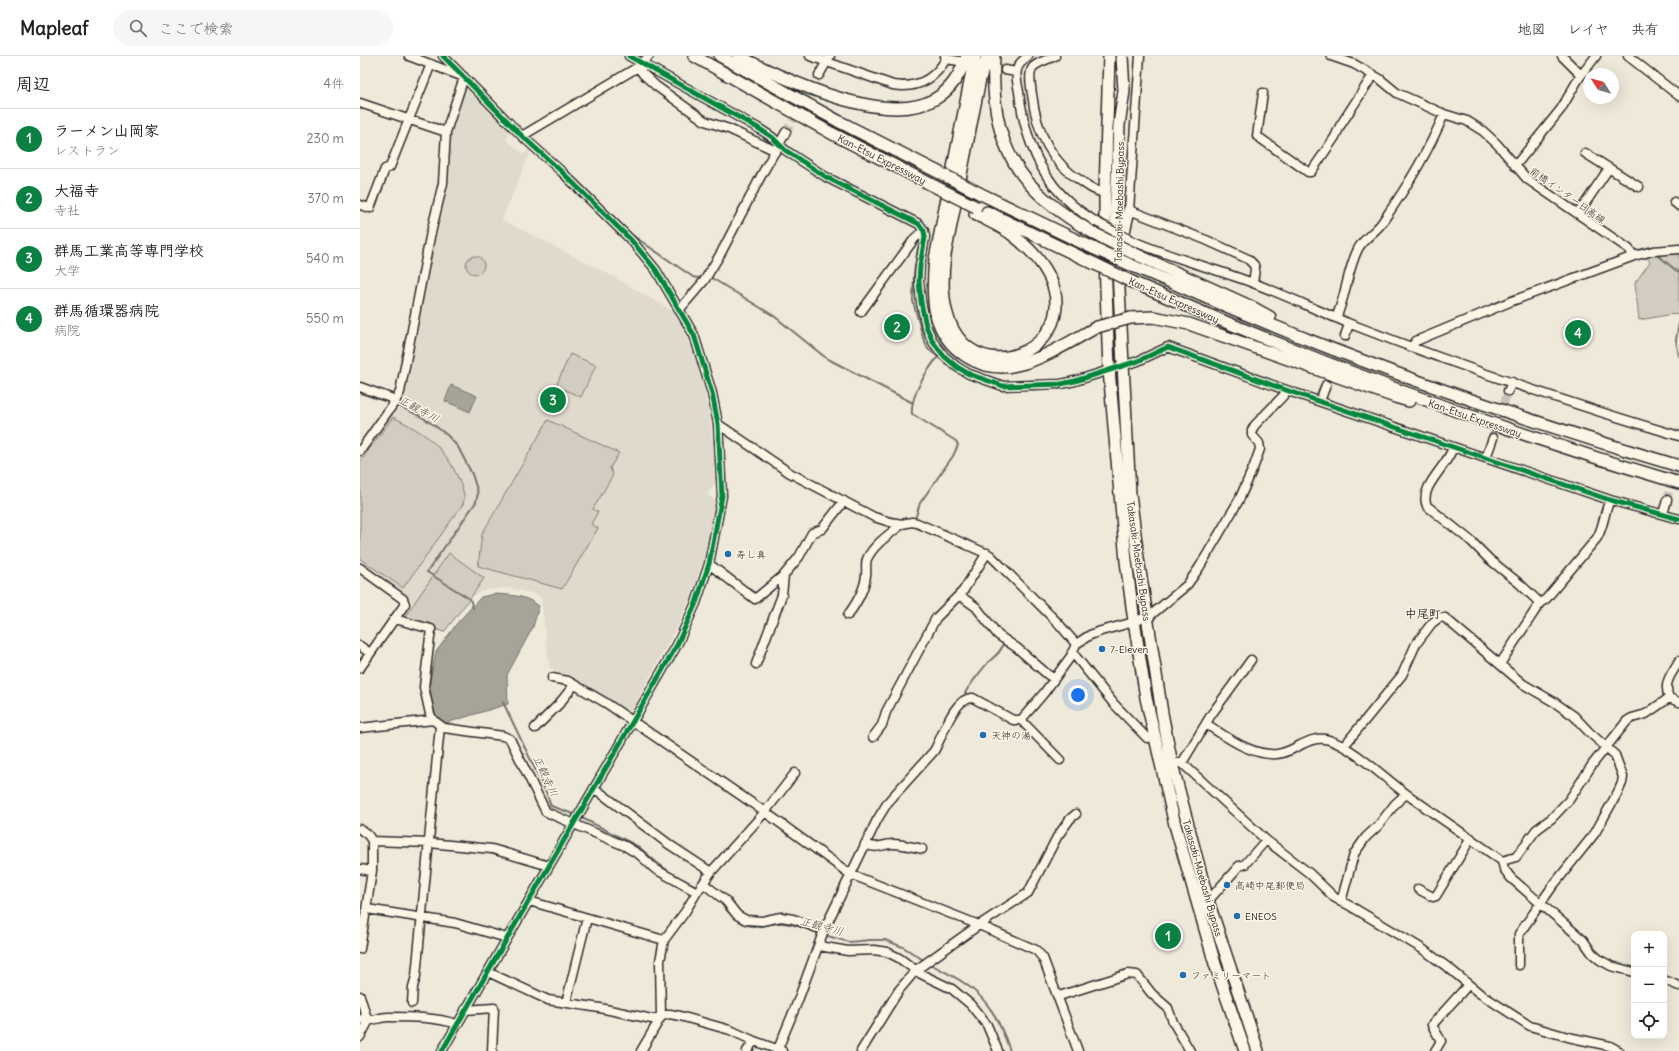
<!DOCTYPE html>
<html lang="ja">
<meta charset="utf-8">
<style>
body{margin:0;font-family:Delius,"Klee One",sans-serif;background:#f6f6f6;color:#202124}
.controls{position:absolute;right:12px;bottom:12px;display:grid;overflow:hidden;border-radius:8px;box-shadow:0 4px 16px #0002}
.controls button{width:36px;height:36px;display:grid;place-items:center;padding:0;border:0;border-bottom:1px solid #e0e0e0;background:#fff;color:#202124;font:20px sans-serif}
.compass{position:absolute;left:1223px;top:12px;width:36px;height:36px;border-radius:50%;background:#fff;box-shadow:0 4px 16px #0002;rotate:307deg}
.you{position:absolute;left:718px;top:639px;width:14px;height:14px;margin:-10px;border:3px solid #fff;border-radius:50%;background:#1a73e8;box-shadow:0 0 0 6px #1a73e833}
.badge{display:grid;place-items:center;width:26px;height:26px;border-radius:50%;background:#0b8043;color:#fff;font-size:13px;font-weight:700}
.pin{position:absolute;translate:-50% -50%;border:2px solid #fff;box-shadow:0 1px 4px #0006}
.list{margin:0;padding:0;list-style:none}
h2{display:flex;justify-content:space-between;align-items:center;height:52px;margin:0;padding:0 16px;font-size:17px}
h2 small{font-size:13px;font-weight:400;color:#757577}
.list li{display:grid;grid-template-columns:26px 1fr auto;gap:12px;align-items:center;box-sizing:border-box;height:60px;padding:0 16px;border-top:1px solid #e0e0e0}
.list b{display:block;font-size:15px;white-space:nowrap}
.list p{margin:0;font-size:13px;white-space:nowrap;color:#757577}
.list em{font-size:13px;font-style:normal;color:#757577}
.icon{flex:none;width:22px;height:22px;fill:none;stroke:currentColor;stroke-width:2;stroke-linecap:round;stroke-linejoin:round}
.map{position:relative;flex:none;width:1319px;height:995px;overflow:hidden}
header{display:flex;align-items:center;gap:24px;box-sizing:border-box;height:56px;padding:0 20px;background:#fff;border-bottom:1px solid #e0e0e0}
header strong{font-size:19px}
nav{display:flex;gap:22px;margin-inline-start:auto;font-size:14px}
.search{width:280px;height:36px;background:#f6f6f6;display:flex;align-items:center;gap:10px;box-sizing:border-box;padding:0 14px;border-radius:22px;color:#757577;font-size:15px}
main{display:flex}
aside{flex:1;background:#fff}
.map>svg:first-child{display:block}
</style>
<header>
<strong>Mapleaf</strong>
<div class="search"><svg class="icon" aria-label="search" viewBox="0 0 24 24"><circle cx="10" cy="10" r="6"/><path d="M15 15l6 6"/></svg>ここで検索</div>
<nav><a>地図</a><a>レイヤ</a><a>共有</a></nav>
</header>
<main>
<aside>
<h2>周辺<small>4件</small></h2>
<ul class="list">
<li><span class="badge">1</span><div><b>ラーメン山岡家</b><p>レストラン</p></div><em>230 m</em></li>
<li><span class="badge">2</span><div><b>大福寺</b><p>寺社</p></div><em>370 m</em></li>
<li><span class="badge">3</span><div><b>群馬工業高等専門学校</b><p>大学</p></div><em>540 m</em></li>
<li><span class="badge">4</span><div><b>群馬循環器病院</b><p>病院</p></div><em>550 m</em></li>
</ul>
</aside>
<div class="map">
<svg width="1319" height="995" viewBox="0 0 1319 995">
<rect width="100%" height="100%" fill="#efe9da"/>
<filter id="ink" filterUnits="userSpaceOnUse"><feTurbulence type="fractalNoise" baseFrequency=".025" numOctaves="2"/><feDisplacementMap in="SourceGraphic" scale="8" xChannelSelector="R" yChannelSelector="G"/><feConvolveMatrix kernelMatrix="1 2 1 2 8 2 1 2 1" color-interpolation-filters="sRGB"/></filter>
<g filter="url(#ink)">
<!-- built -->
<path fill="#e0dacc" d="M 105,28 L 145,69 L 149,78 L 146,84 L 164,98 L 172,92 L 142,164 L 247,217 L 316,257 L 337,307 L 344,332 L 350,364 L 354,399 L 355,428 L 349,435 L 347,439 L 354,443 L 355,448 L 352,468 L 344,502 L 333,536 L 320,565 L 270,657 L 189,611 L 181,542 L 175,538 L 149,532 L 126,534 L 112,540 L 84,576 L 46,540 L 0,508 L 0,399 L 43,337 L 88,77 Z"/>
<!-- green -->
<path fill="#d2cdc0" stroke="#7e7c76" d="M 1298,197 L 1319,197 L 1319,257 L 1279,264 L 1275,227 L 1290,206 L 1286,201 Z
M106 209a9 9 0 1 1 18 0a9 9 0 1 1-18 0Z
M 210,298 L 236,309 L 221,341 L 196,330 Z
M 33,361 C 65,377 84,389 99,424 C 102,432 106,439 103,448 L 43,532 L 0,503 L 0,406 Z
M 188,364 L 259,397 L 250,412 L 253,419 L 233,453 L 238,456 L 231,468 L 238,472 L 202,533 L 118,510 L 122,478 Z
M 89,497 L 124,522 L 112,540 L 84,576 L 43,563 Z"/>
<!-- water -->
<path fill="#a6a399" stroke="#75736d" d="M 91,329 L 117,340 L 110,356 L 85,345 Z
M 134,538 C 151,539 165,539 179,550 L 173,571 L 147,619 L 148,648 L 83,668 L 74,656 L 71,640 L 70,624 L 76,596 L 98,566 L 121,541 Z"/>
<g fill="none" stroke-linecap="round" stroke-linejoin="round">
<!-- stream -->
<path stroke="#75736d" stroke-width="2" d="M 272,179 L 333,221 L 338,222 L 344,220
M 1294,198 L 1300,201 L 1319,217
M 350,221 L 414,260 L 466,302 L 553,347
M 1319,267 L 1316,284 L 1319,300
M 0,337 L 31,347
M 35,348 L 60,360 L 74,369 L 87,379 L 98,391 L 112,418 L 118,437 L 116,446 L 67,516 L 110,543 L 113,552
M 556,460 L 560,447 L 593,400 L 598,389 L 596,385 L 552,358 C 550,340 567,314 578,301 L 568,293 L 563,282 L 553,245 L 554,217 L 558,192
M 605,637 C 611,627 618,619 625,610 C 631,602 641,598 643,588
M 143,646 L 186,736 L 191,750 L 216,759
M 220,761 L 279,791 L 295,805 L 312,818 L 338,831
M 342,833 L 350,837
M 358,844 C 370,858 381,873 401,870 C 408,869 414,867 420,867 C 433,866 448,874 460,878
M 464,879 L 489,886 L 510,884 L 525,884 L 543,891 L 565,905
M 569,907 C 580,914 593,919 604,927 C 629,943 641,968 650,995"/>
<!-- minor-tunnel -->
<path stroke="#c8c3b7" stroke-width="8" stroke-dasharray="8 4" stroke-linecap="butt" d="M 426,76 L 459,19
M 966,329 L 985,280
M 1133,382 L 1148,335
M 1307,444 L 1319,400"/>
<!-- minor casing -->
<g stroke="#2b2b2b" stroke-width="11">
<path id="minor" d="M 269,0 L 398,72 L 412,81 L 425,94 L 466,121 L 559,168 L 564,175 L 565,181 L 560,210 L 559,225 L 561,246 L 566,270 L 573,286 L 584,300 L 597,311 L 609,318 L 643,330 L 701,328 L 715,325 L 778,305 L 808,291 L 926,334 L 1093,391 L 1250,444 L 1319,463
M 450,0 L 533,29 C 557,33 574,24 586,3 L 585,0
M 668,0 C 663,4 658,8 657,14 C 655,21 658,29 659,36 C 663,70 673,103 694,130 C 706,145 720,156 736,166
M 695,0 C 689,3 678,6 673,11 C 668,17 671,31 672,38 C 676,74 689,105 721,125 C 728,130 736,136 745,137
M 780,0 L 769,154 L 846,184 L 888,203 L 894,209 L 895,213 L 893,227
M 971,0 L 994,8 L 1020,23 L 1037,37 L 1084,58 L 1107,65 L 1123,75 L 1137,88 L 1167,123 L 1269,193 L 1274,200
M 1202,0 L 1221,19
M 1268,0 L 1319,40
M 586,3 L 599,5
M 278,11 L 283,18 L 296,30 L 345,65 L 369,73 L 416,95
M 645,14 L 656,16
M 459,19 L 470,0
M 903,37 L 897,80 L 948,116 L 951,116 L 975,81 L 980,70 L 1013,19
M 0,47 L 86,76
M 162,80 L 278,11 L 289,0
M 1225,97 L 1279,131
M 1155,110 L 1201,53 L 1219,22 L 1236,0
M 1314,146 L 1319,150
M 0,149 L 10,152 L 25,113 L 30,111 L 71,8
M 1218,158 L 1249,112
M 773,185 C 812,202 853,212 893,227 C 925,239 956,254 988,267 C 1096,309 1207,347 1319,380
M 320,253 L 344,225 L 361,197 L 402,118 L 426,76
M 501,256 L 555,182 L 564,175
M 976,262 C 986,240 987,215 998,193 C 1003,183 1014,177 1021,168 C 1045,134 1068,97 1084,58
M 985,280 L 989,268
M 1052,291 L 1056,285 L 1152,245 L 1274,200 L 1293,195 L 1319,193
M 0,331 L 36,344 L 40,336 L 70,181 L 83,127 L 86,76 L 104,21 L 49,0
M 1148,335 L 1152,326
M 960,345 L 966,329
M 358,368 L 430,417 L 514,461 L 530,466 L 542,468 L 552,466 L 557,467 L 630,499 L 699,568 L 716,588
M 1093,391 C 1089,409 1058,431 1067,450 L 1111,485 L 1129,503 L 1160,528 L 1180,547 L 1140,608
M 0,395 L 36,344
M 1126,402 L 1133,382
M 1303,458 L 1307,444
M 349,508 L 395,543 L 424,519 L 439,501 L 452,477 L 462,473 L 484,445
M 0,512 L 43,543 L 45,548 L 0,612
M 599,539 L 616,551 L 638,579 L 657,592 L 687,618 L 694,623
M 1180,547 L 1186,543 L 1237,482 C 1244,470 1244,456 1250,444
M 488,559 C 496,548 505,533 506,519 C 507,514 505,508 507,503 C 514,488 530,478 542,468
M 35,563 L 71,573 L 64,631 L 70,658 L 73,664 L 84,672 L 143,680 L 150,683 L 186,756 L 265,790 L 280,799 L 295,813 L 337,836
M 0,590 L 10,597
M 712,596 L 754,648 L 787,682 L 794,681
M 396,608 L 422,539 L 424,519
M 192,622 L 208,625 L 246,647 L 405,756 L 490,818 L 619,869 L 676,894 L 683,902 L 718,995
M 1309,642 C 1303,626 1311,619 1319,605
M 661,664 L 700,704
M 846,668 C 867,681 891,700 917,698 C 936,696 949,678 969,684 C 994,692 1023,721 1045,737 C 1077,760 1110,782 1142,805 L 1144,813 L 1151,822 L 1223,884 L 1232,897 L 1240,904 L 1251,910 L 1274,916
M 0,672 L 73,664
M 175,672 L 199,648 L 214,629
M 513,681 L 522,669 L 526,656 L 576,562 L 603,535 L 627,497
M 984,690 L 1042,619 L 1056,588 L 1072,567 L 1080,561 L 1085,562 L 1163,628 L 1194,646 L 1214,660 L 1229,676 L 1255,699 L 1263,721 L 1262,727 L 1258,736 L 1235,777 L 1192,831 L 1159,878 L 1159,909
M 817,707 L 822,707 L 851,659 L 891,604
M 822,707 L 906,784 L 949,817 L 975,842 L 992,851 L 1061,892 L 1090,913 L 1119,937 L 1170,970 L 1208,981 L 1250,990 L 1259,995
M 234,732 L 310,789 L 351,816
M 0,773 L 8,779 L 12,785
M 505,788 C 518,794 521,788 533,788 C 543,788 553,791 562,793
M 1142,805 L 1156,801 L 1176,774 L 1192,762 L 1209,744 L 1232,709 L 1267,665 L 1272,662 L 1286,658 L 1309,642 L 1319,646
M 0,813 L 12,815 L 4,867 L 0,867
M 12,815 L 12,785 L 69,787 L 132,793 L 189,810
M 344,828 L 366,845 L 377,859 L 386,864 L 402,865 L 421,861 L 433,863 L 464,874
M 1058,833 L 1073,841 L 1076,840 L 1111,782
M 169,845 L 304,884
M 848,845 L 879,810 L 885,808 L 906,784
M 981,846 L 994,798 L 1006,781 L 1018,770 L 1035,748 L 1046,738
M 7,853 L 95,867 L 147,882
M 459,890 L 488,895 L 514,894 L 527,896 L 539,902 L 561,918 L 592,933 L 610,948 L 627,969 L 638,995
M 0,893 L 4,867
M 128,916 L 188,944 L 240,952 L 292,963 L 310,958 L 320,960 L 370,974 L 394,985 L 422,995
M 1304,924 L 1319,930
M 0,940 L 8,966 L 0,981
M 699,940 L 768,918 L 777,919 L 792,938 L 808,952 L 813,966 L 830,995
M 52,947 L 53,931 L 56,920 L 80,670
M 206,947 L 227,862
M 105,954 L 134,952 L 132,995
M 0,963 C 12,967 17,961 28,961 C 51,961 75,961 97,968
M 418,993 L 437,947 L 464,874 L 517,764 L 528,746 L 574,695 C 582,682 594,640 613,642 L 653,664 L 661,664 L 684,637 L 711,600 L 716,588 L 730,579 L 741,575 L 774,566 L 791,559 L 827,529 L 839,512 L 879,444 L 894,410 L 900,393 L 899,387 L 892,379 L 892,374 L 895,369 L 924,339 L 926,334
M 82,995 L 317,589 L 336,547 L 349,508 L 362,440 L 358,368 L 352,337 L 334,279 L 296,214 L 272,185 L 202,116 L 162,80 L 83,0
M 281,995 L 301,961 L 300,905 L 304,884 L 325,856 L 337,836 L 351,816 L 405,756 L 435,717
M 387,995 L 394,985
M 501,995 L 539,934 L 556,914 L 619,869 L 668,837 L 697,781 L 710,763 L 716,758
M 1075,995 L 1081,985 L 1072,969 L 1108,929"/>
</g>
<!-- highway casing -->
<g stroke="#2b2b2b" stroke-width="14">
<path id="highway" d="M 334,0 L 471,77 L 572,129
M 360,0 L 478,65 L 576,115
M 378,0 C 424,23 526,72 575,43 C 592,33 600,18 607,0
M 615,0 L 575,203 C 573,222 572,240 576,258 C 585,294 621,318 657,309 C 684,303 713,284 737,271
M 634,0 C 630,92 658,134 737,179
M 749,0 L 745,137 L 745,204 L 749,314 L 766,505 L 773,558 L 786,642 L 815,769 L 855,908 L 885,995
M 762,0 L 764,35 L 759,69 L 756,154 L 758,215 L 770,438 L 778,502 L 802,657 L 812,708 L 848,845 L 898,995
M 619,137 L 735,193
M 627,156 L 735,208
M 615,158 C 628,165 643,171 654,180 C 787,285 560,382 585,199 L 620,23 L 627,0
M 762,185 L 769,154
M 773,197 L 892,251 L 910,261
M 773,210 C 832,235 890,261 949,284 C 1070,332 1194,373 1319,410
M 772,226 C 951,305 1132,372 1319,427
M 771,262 L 793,261 L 829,268 L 1035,341 L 1049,345"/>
</g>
<!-- minor -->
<use href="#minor" stroke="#fcf5e5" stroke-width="8"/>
<!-- highway -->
<use href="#highway" stroke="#fcf5e5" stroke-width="11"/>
<!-- minor-bridge casing -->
<g stroke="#2b2b2b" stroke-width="11" stroke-linecap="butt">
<path id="minor-bridge" d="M 736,166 L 773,185"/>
</g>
<!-- highway-bridge casing -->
<g stroke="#2b2b2b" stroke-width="14" stroke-linecap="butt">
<path id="highway-bridge" d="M 576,115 L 619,137
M 572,129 L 616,151
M 737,179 L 773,197
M 735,193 L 773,210
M 735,208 L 772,226
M 737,271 L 771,262"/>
</g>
<!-- minor-bridge -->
<use href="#minor-bridge" stroke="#fcf5e5" stroke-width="8"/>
<!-- highway-bridge -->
<use href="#highway-bridge" stroke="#fcf5e5" stroke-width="11"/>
<!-- cycleway casing -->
<g stroke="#fcf5e5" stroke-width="8">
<path id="cycleway" d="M 269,0 L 398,72 L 412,81 L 425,94 L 466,121 L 559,168 L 564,175 L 565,181 L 560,210 L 559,225 L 561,246 L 566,270 L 573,286 L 584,300 L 597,311 L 609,318 L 643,330 L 701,328 L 715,325 L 778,305 L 808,291 L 926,334 L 1093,391 L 1250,444 L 1319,463
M 82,995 L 317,589 L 336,547 L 349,508 L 362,440 L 358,368 L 352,337 L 334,279 L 296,214 L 272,185 L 202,116 L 162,80 L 83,0"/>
</g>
<!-- cycleway -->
<use href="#cycleway" stroke="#00873e" stroke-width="5"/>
</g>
</g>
<!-- markers -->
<g fill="#1f6fb2" stroke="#fcf5e5" stroke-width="1.5">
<circle cx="368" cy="498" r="4"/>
<circle cx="742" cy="593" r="4"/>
<circle cx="623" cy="679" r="4"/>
<circle cx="867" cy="829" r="4"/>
<circle cx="877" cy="860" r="4"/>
<circle cx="823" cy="919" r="4"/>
</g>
<g text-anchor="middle" stroke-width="3" stroke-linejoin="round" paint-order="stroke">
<!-- street labels -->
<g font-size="10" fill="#2b2b2b" stroke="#fcf5e5">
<text transform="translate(522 103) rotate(27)" y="4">Kan-Etsu Expressway</text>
<text transform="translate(1208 139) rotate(35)" y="4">前橋インター日高線</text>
<text transform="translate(759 146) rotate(-89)" y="4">Takasaki-Maebashi Bypass</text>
<text transform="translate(814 244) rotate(24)" y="4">Kan-Etsu Expressway</text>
<text transform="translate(1115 362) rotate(19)" y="4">Kan-Etsu Expressway</text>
<text transform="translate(779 505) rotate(82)" y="4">Takasaki-Maebashi Bypass</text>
<text transform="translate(843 822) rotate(74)" y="4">Takasaki-Maebashi Bypass</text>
</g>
<!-- poi labels -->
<g font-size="10" fill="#2b2b2b" stroke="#fcf5e5" text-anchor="start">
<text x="376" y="502">寿し真</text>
<text x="750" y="597">7-Eleven</text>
<text x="631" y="683">天神の湯</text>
<text x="875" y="833">高崎中尾郵便局</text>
<text x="885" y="864">ENEOS</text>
<text x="831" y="923">ファミリーマート</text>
</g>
<!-- water labels -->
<g font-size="11" font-style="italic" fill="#565552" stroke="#fcf5e5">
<text transform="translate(59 353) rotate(29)" y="4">正観寺川</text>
<text transform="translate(186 720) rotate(65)" y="4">正観寺川</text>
<text transform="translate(462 870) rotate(15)" y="4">正観寺川</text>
</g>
<!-- quarter labels -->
<g font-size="12" font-weight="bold" fill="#2b2b2b" stroke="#fcf5e5">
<text x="1063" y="562">中尾町</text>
</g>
</g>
</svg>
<div class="controls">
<button>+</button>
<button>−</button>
<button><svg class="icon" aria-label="locate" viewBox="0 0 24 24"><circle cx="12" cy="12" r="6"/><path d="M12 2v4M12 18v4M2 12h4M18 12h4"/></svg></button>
</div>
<svg class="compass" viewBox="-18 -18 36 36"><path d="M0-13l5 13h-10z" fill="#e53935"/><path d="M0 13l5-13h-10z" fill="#757577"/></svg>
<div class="you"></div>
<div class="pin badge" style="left:808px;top:880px">1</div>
<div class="pin badge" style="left:537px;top:271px">2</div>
<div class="pin badge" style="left:193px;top:344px">3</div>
<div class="pin badge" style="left:1218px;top:277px">4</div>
</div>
</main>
